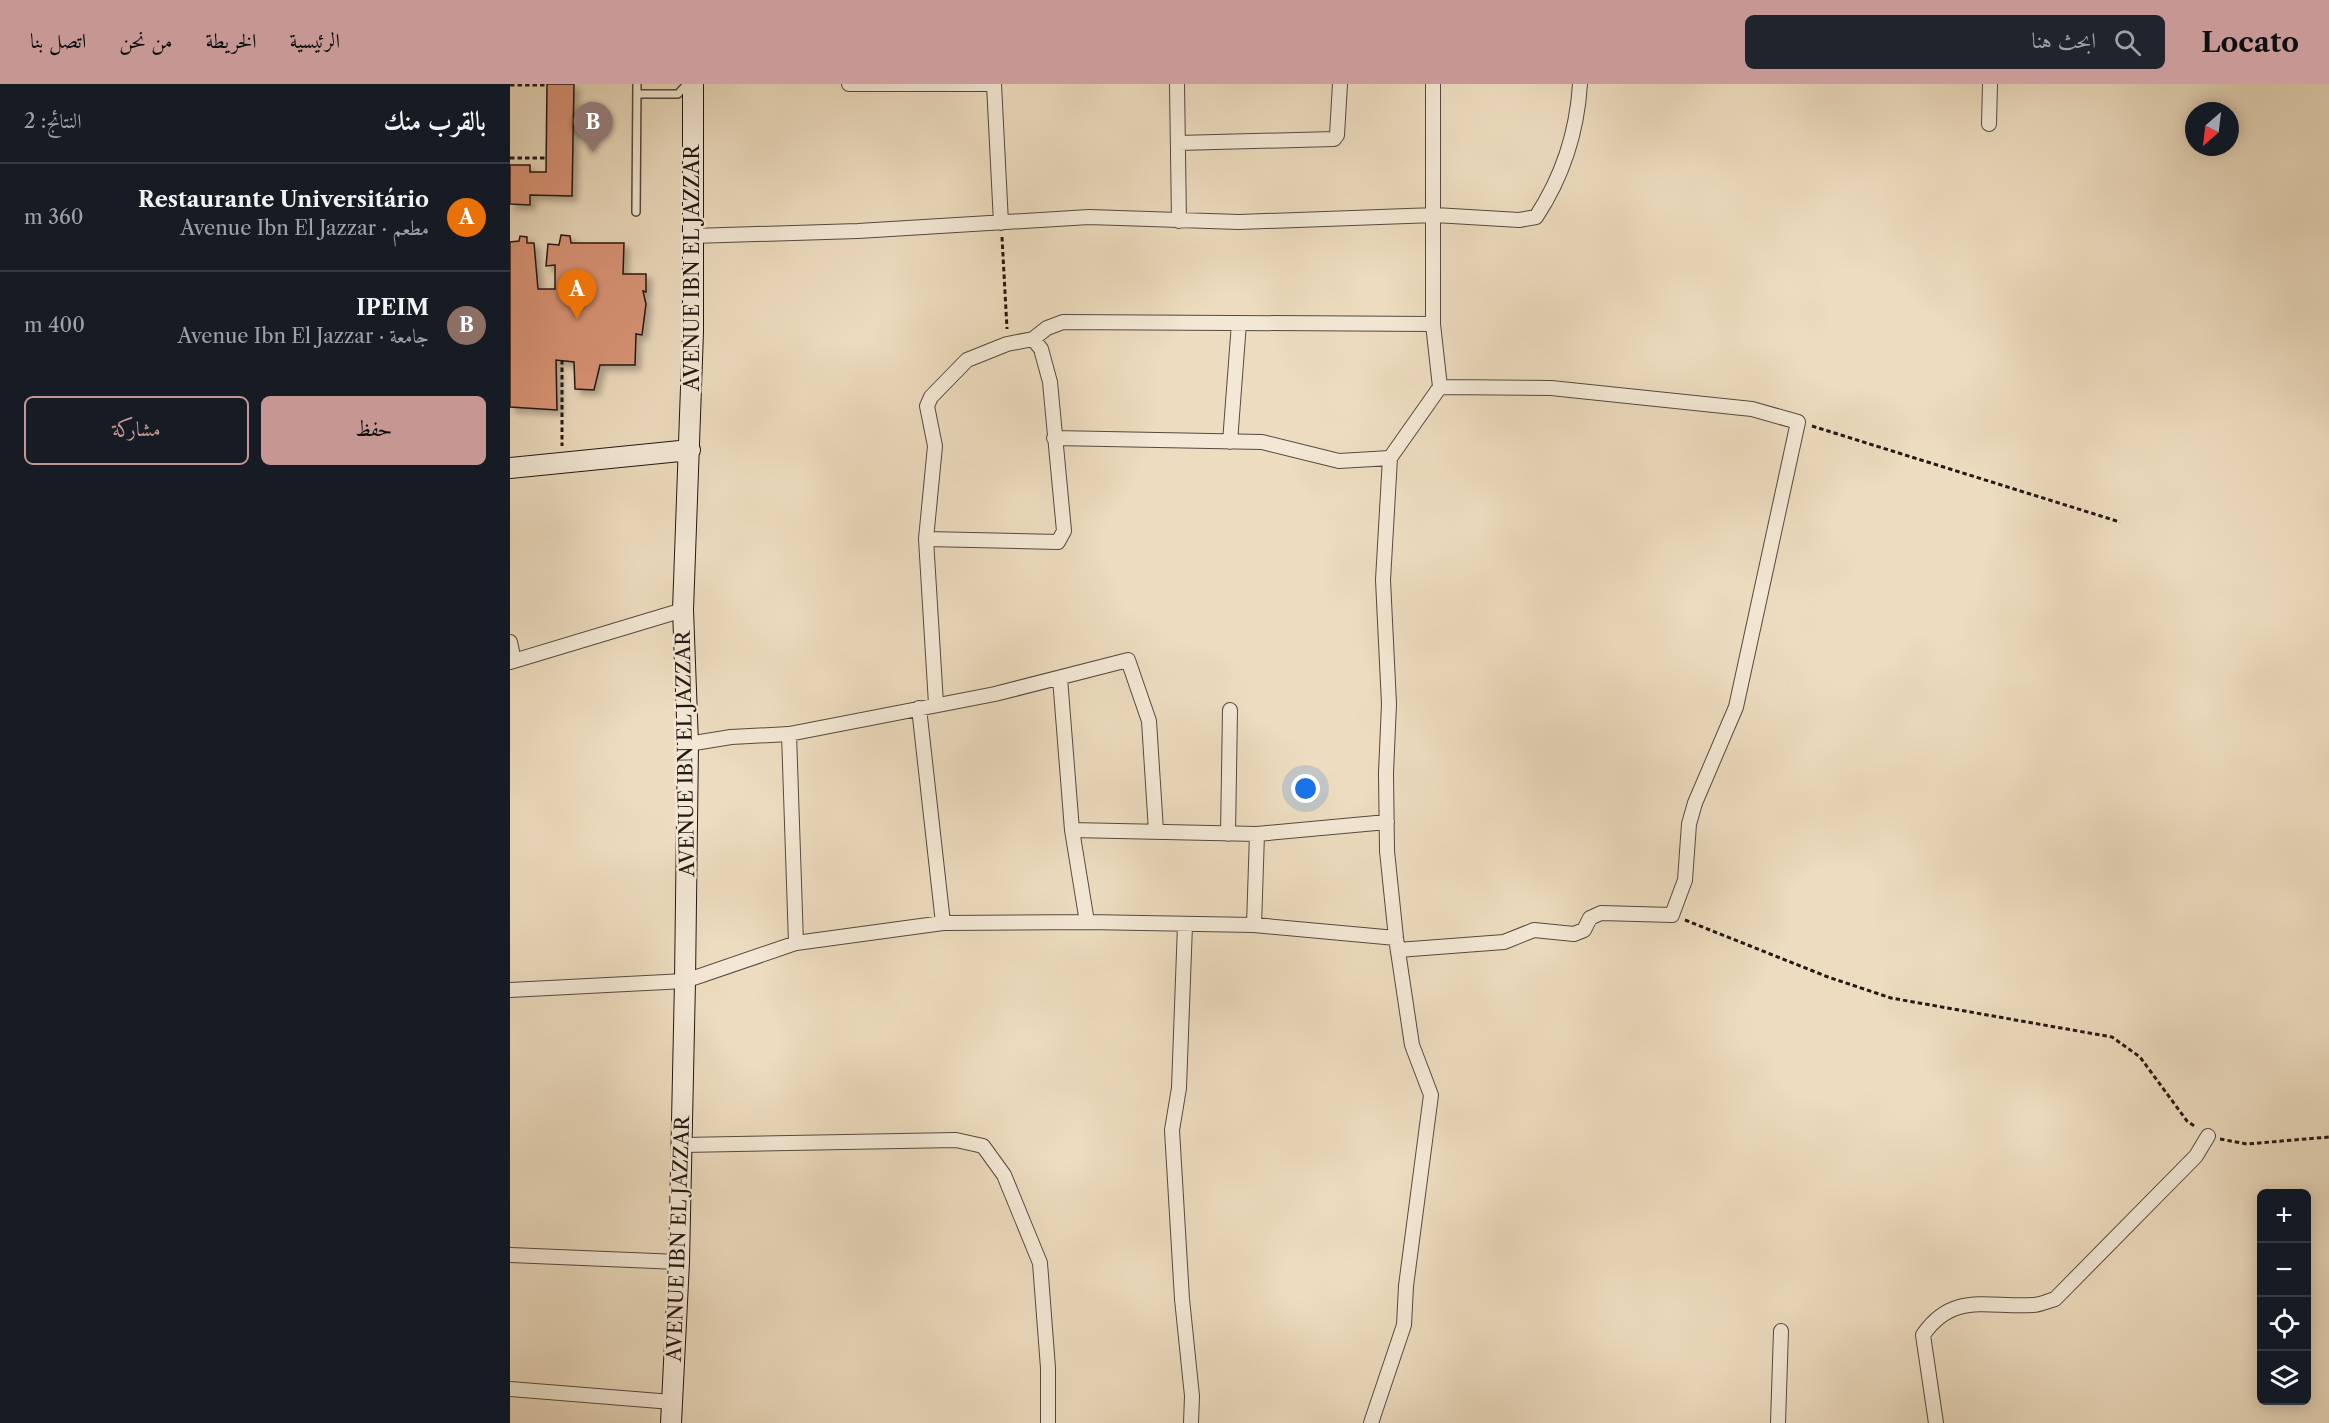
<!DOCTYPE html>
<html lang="ar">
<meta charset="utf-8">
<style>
body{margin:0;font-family:"Libre Caslon Text",Amiri,serif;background:#20242c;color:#f1f3f6;direction:rtl}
.controls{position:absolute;right:18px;bottom:18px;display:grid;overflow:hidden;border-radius:9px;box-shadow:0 3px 15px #0003}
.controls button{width:54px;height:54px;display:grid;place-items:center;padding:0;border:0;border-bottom:2px solid #363941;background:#171b24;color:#f1f3f6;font:30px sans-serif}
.compass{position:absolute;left:1675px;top:18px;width:54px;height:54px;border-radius:50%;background:#171b24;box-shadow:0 3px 15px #0003;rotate:208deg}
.you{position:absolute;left:796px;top:705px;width:21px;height:21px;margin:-15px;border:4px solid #fff;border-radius:50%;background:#1a73e8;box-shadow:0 0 0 9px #1a73e833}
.badge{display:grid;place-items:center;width:39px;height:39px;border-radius:50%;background:#c59692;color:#fff;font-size:20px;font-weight:700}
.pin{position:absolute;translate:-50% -50px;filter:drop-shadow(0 2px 3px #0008)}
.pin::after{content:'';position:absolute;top:32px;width:21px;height:18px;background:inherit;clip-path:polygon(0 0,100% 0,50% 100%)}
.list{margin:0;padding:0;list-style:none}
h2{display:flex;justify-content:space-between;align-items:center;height:78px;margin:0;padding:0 24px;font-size:26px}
h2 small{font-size:20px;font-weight:400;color:#9ea1a6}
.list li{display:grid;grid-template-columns:39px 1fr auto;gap:18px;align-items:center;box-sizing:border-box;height:108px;padding:0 24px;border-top:2px solid #363941}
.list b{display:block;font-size:22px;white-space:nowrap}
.list p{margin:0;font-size:20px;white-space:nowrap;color:#9ea1a6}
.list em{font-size:20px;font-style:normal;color:#9ea1a6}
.actions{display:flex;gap:12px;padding:18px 24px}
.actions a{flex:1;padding:14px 0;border:2px solid #c59692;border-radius:9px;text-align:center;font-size:21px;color:#c59692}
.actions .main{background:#c59692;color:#111}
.icon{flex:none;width:33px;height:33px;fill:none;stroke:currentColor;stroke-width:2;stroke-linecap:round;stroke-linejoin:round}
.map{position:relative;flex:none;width:1819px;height:1339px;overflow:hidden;direction:ltr}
header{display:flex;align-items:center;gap:36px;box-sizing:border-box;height:84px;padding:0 30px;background:#c59692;color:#111}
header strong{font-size:28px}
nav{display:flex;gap:33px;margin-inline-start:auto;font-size:21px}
.search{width:420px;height:54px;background:#20242c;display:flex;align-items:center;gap:15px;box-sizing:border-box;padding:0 21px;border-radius:9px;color:#9ea1a6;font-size:22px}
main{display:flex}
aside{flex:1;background:#171b24}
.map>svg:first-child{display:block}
</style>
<header>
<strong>Locato</strong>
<div class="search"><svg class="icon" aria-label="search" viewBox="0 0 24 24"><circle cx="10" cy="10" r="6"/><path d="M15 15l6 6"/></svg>ابحث هنا</div>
<nav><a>الرئيسية</a><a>الخريطة</a><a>من نحن</a><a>اتصل بنا</a></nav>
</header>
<main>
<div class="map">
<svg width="1819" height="1339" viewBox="0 0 1819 1339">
<defs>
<filter id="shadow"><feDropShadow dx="5" dy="5" stdDeviation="3" flood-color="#0004"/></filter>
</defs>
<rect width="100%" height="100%" fill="#eddcbf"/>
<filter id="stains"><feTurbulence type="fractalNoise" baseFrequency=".00333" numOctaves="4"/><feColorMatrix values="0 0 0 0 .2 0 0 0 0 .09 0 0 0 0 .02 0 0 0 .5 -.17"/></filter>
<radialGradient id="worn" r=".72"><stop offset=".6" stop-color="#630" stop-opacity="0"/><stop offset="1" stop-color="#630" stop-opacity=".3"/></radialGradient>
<!-- building -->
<path fill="#db9678" stroke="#231813" stroke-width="1.5" filter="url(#shadow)" d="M 37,0 L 64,0 L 62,112 L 20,111 L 20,121 L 0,120 L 0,81 L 20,81 L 20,88 L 36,88 Z
M 51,151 L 60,152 L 61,159 L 114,159 L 113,190 L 136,190 L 136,208 L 133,207 L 136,220 L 132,251 L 126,250 L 125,281 L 90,281 L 84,306 L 65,305 L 64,278 L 46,276 L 47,326 L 0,323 L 0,158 L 9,157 L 10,152 L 17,153 L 17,159 L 24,159 L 28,205 L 45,205 L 45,181 L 36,182 L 38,160 L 49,161 Z"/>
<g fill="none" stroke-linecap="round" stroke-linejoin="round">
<!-- lane casing -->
<g stroke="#56493e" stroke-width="10">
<path id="lane" d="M 127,10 L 168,10 L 177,0
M 126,128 L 127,0"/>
</g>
<!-- street casing -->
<g stroke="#56493e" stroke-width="16">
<path id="street" d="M 339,0 L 477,0
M 484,0 L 491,139
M 667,0 L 669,137
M 1479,40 L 1480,0
M 668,59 L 824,55 L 827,51 L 830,0
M 183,152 L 348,147 L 579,133 L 729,138 L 925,131 L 1009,136 L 1026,133 C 1053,92 1067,49 1070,0
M 523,255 L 537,244 L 553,238 L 923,240
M 544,354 L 752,358 L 829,377 L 880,374 L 930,303 L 923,240 L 923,0
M 720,358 L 729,239
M 416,455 L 548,458 L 554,447 L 540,298 L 531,265 L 523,255 L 497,260 L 457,276 L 421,313 L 417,322 L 425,362 L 416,455 L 426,620
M 0,558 L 4,577
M 0,578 L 173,526
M 550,594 L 562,746 L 577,838
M 409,624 L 433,839
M 279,650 L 286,859
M 178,660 L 221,653 L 279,650 L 485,610 L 618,576 L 639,637 L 646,747
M 562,746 L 747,750 L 744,841
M 718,750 L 720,626
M 747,750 L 877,738
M 675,841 L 669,1004 L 662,1046 L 672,1215 L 682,1312 L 681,1339
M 888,866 L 994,858 L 1024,846 L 1064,850 L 1074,846 L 1080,834 L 1091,829 L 1162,831 L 1175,796 L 1179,740 L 1185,719 L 1226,623 L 1288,338 L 1242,325 L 1041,304 L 930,303
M 0,906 L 175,897 L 286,859 L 433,839 L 577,838 L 744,841 L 886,854
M 172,1061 L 446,1056 L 473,1062 L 494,1091 L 530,1179 L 538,1284 L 538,1339
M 0,1171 L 169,1178
M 0,1305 L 162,1318
M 861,1339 L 894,1241 L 896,1202 L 921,1011 L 902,961 L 886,854 L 877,767 L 876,689 L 879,620 L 873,496 L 880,374
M 1268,1339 L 1271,1247
M 1426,1339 L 1413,1251 C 1443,1207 1479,1224 1523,1221 C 1530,1221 1538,1217 1545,1215 L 1686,1072 L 1698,1052"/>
</g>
<!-- secondary casing -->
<g stroke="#231813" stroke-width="22">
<path id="secondary" d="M 0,384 L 180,366
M 161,1339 L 169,1178 L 175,897 L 178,660 L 173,526 L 183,248 L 183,0"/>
</g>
<!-- path -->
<path stroke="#231813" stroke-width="3" stroke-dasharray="4.5 3" stroke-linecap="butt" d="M 0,1 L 37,1
M 0,74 L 36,74
M 492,153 L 497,245
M 52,276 L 52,362
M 1302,342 L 1610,438
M 1175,836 L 1318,893 L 1381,914 L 1602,953 L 1630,973 L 1677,1037 L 1686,1043
M 1710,1055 L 1737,1060 L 1819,1053"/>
<!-- lane -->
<use href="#lane" stroke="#f3e8d5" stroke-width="7"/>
<!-- street -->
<use href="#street" stroke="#f3e8d5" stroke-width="14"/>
<!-- secondary -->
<use href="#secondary" stroke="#f3e8d5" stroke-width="20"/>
</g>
<g text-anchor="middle" stroke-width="5" stroke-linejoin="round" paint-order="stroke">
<!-- street labels -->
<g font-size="20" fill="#231813" stroke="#f3e8d5">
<text transform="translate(182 184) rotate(-90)" y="7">AVENUE IBN EL JAZZAR</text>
<text transform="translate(175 670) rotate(-91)" y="7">AVENUE IBN EL JAZZAR</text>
<text transform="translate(168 1155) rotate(-88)" y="7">AVENUE IBN EL JAZZAR</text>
</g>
</g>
<rect width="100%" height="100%" filter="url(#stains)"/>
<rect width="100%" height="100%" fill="url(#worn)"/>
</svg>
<div class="controls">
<button>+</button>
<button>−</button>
<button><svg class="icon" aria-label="locate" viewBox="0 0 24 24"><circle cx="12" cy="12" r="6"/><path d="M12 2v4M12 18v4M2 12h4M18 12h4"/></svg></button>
<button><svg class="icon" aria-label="layers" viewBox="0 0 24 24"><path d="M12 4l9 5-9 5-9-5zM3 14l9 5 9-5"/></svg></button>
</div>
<svg class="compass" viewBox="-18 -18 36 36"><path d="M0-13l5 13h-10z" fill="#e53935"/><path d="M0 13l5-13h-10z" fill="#9ea1a6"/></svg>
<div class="you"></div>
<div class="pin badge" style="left:67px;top:235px;background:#e8710a">A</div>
<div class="pin badge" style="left:83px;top:68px;background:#8d6e63">B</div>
</div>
<aside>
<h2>بالقرب منك<small>النتائج: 2</small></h2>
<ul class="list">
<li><span class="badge" style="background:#e8710a">A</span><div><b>Restaurante Universitário</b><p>مطعم · Avenue Ibn El Jazzar</p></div><em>360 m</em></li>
<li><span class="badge" style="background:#8d6e63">B</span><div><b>IPEIM</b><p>جامعة · Avenue Ibn El Jazzar</p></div><em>400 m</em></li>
</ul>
<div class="actions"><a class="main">حفظ</a><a>مشاركة</a></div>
</aside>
</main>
